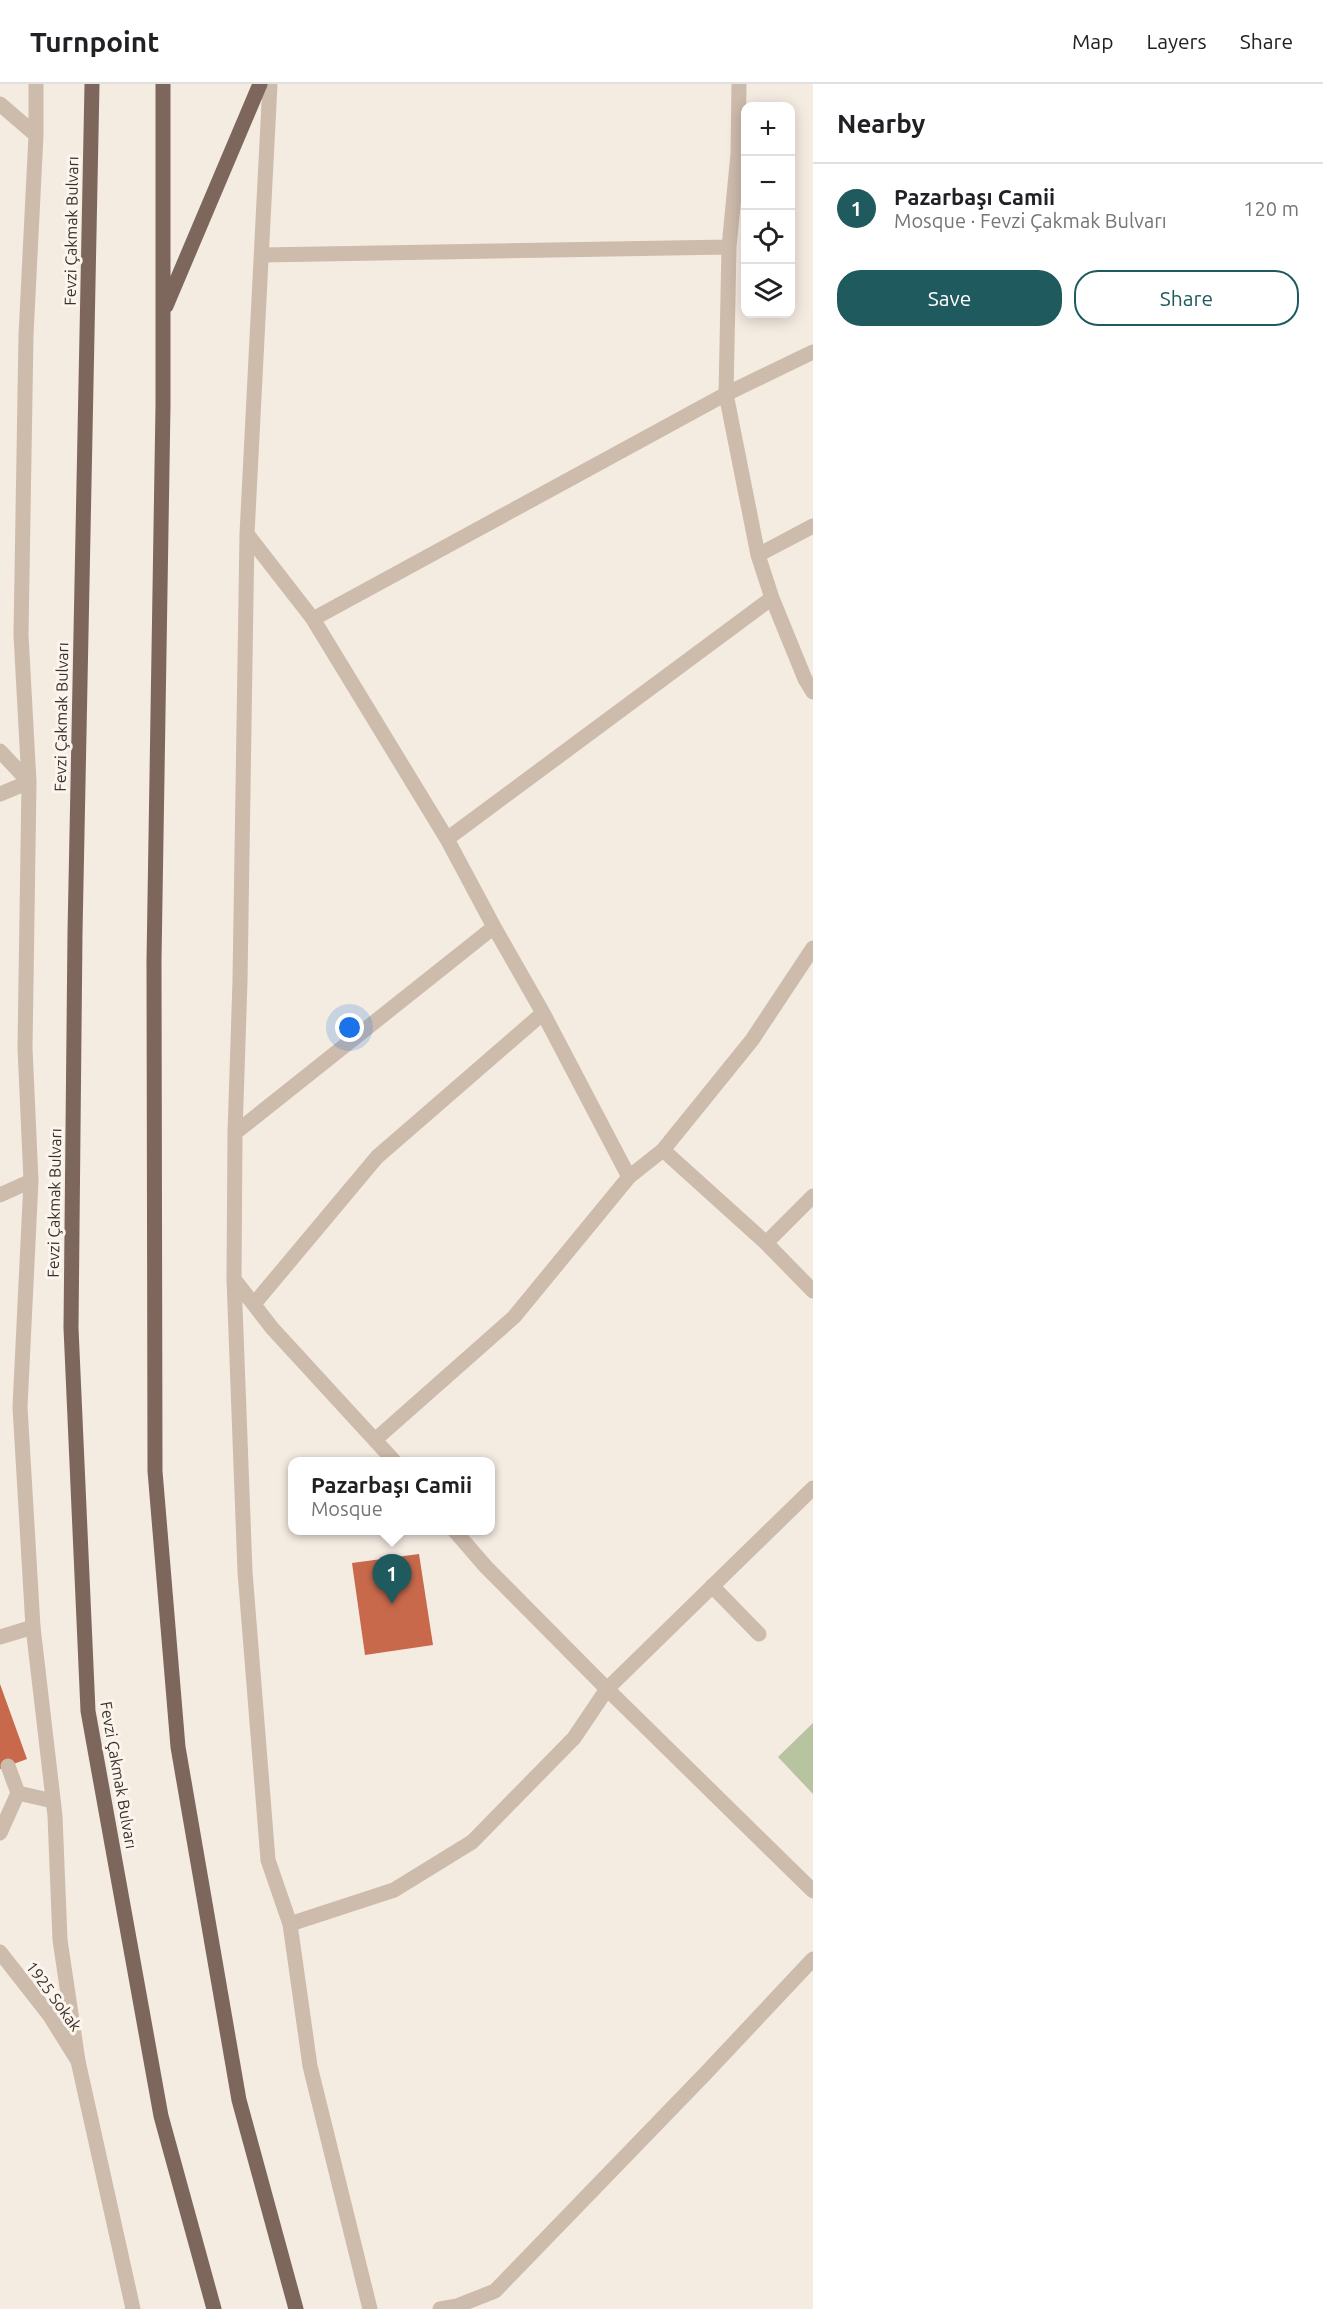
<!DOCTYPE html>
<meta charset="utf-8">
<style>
body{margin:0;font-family:Ubuntu,sans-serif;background:#f2f2f2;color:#202124}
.controls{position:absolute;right:18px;top:18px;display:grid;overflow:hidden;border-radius:12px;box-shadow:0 3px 15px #0003}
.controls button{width:54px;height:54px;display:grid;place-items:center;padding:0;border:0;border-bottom:2px solid #e0e0e0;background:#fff;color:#202124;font:30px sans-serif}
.you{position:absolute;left:350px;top:944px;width:21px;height:21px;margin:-15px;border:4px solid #fff;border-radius:50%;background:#1a73e8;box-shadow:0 0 0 9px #1a73e833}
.badge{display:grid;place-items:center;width:39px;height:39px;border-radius:50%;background:#1f5a5e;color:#fff;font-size:20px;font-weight:700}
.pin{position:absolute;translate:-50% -50px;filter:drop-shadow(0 2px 3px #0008)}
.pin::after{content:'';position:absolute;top:32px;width:21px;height:18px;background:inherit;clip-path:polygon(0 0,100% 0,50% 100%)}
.popup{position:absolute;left:288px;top:1373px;width:207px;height:78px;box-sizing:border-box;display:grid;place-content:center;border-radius:12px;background:#fff;filter:drop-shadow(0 2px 4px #0005);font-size:20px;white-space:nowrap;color:#757577}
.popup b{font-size:22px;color:#202124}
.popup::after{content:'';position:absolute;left:50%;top:100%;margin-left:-12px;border:12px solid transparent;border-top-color:#fff}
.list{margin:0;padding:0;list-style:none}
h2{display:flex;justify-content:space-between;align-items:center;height:78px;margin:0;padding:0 24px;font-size:26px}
h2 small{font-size:20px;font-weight:400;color:#757577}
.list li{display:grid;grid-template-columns:39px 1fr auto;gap:18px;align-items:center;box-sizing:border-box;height:90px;padding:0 24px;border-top:2px solid #e0e0e0}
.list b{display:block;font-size:22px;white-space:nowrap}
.list p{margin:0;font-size:20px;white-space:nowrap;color:#757577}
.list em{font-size:20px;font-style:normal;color:#757577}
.actions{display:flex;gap:12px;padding:18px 24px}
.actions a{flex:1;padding:14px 0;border:2px solid #1f5a5e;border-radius:24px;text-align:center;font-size:21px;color:#1f5a5e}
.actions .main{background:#1f5a5e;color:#fff}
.icon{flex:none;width:33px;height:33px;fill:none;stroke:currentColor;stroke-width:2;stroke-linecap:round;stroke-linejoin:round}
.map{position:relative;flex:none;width:813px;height:2225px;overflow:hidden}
header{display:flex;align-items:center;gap:36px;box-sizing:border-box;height:84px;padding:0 30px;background:#fff;border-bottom:2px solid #e0e0e0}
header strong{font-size:28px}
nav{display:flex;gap:33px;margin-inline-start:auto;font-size:21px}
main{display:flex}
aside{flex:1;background:#fff}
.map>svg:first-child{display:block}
</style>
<header>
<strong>Turnpoint</strong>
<nav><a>Map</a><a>Layers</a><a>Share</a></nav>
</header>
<main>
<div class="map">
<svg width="813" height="2225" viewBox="0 0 813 2225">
<rect width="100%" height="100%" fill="#f4ebe1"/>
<!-- green -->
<path fill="#b8c4a0" d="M 813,1639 L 813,1710 L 778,1673 Z"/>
<!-- building -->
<path fill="#c8694b" d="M 419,1470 L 433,1561 L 365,1571 L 352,1479 Z
M 0,1600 L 27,1675 L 0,1685 Z"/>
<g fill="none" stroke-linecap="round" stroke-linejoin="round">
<!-- service -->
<path stroke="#cdbbac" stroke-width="15" d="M 712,1502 L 759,1550
M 0,1553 L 33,1543
M 18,1709 L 53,1717
M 0,1749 L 18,1709 L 8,1682"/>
<!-- minor -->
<path stroke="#cdbbac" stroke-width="15" d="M 36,0 L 36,51 L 26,251 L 21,551 L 29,698 L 25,964 L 31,1097 L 20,1323 L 33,1543 L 55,1732 L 60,1856 L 78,1977 L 133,2225
M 270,0 L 247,450 L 240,897 L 235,1049 L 234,1195 L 245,1488 L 268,1776 L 290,1840 L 310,1982 L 370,2225
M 739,0 L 738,70 L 729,163 L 726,310 L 758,471 L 772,514 L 805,595 L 813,608
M 0,20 L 36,51
M 262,171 L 729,163
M 247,450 L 313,535 L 447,755 L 494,843 L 543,929 L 629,1093
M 758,471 L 813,442
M 313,535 L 726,310 L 813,268
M 0,667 L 29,698 L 0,710
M 447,755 L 772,514
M 235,1049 L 494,843
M 663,1066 L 766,1159 L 813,1207
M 0,1111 L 31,1097
M 766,1159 L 813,1112
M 234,1195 L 272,1244 L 395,1378
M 254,1220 L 377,1073 L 543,929
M 376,1355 L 514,1233 L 629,1093 L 663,1066 L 752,956 L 813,864
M 454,1446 L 486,1483 L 607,1605 L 813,1807
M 290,1840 L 394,1806 L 472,1758 L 574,1654 L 607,1605 L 813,1404
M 440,2225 L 457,2222 L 495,2207 L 705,1990 L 813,1875"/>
<!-- tertiary -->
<path stroke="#cdbbac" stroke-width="15" d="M 0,1868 L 50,1932 L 78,1977"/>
<!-- primary -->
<path stroke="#7d675c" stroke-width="15" d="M 92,0 L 75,849 L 71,1244 L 88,1627 L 161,2032 L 214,2225
M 163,0 L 163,321 L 154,877 L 155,1387 L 178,1663 L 239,2016 L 296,2225
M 166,222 L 260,0"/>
</g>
<g text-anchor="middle" stroke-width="6" stroke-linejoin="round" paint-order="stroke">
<!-- street labels -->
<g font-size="16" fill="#3b302b" stroke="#fbf5ee">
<text transform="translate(71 147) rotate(-89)" y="6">Fevzi Çakmak Bulvarı</text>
<text transform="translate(61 633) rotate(-89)" y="6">Fevzi Çakmak Bulvarı</text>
<text transform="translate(54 1119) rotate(-89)" y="6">Fevzi Çakmak Bulvarı</text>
<text transform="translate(119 1691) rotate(80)" y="6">Fevzi Çakmak Bulvarı</text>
<text transform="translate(54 1912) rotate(54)" y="6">1925 Sokak</text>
</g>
</g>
</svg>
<div class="controls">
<button>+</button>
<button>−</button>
<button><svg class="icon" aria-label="locate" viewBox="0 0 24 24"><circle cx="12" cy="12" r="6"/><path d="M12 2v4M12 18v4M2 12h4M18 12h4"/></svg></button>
<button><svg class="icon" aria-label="layers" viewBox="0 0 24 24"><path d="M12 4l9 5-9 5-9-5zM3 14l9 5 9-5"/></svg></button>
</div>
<div class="you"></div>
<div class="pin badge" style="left:392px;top:1520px">1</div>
<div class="popup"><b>Pazarbaşı Camii</b>Mosque</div>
</div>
<aside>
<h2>Nearby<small></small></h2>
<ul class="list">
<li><span class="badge">1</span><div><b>Pazarbaşı Camii</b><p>Mosque · Fevzi Çakmak Bulvarı</p></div><em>120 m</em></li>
</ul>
<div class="actions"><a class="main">Save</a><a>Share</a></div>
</aside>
</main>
